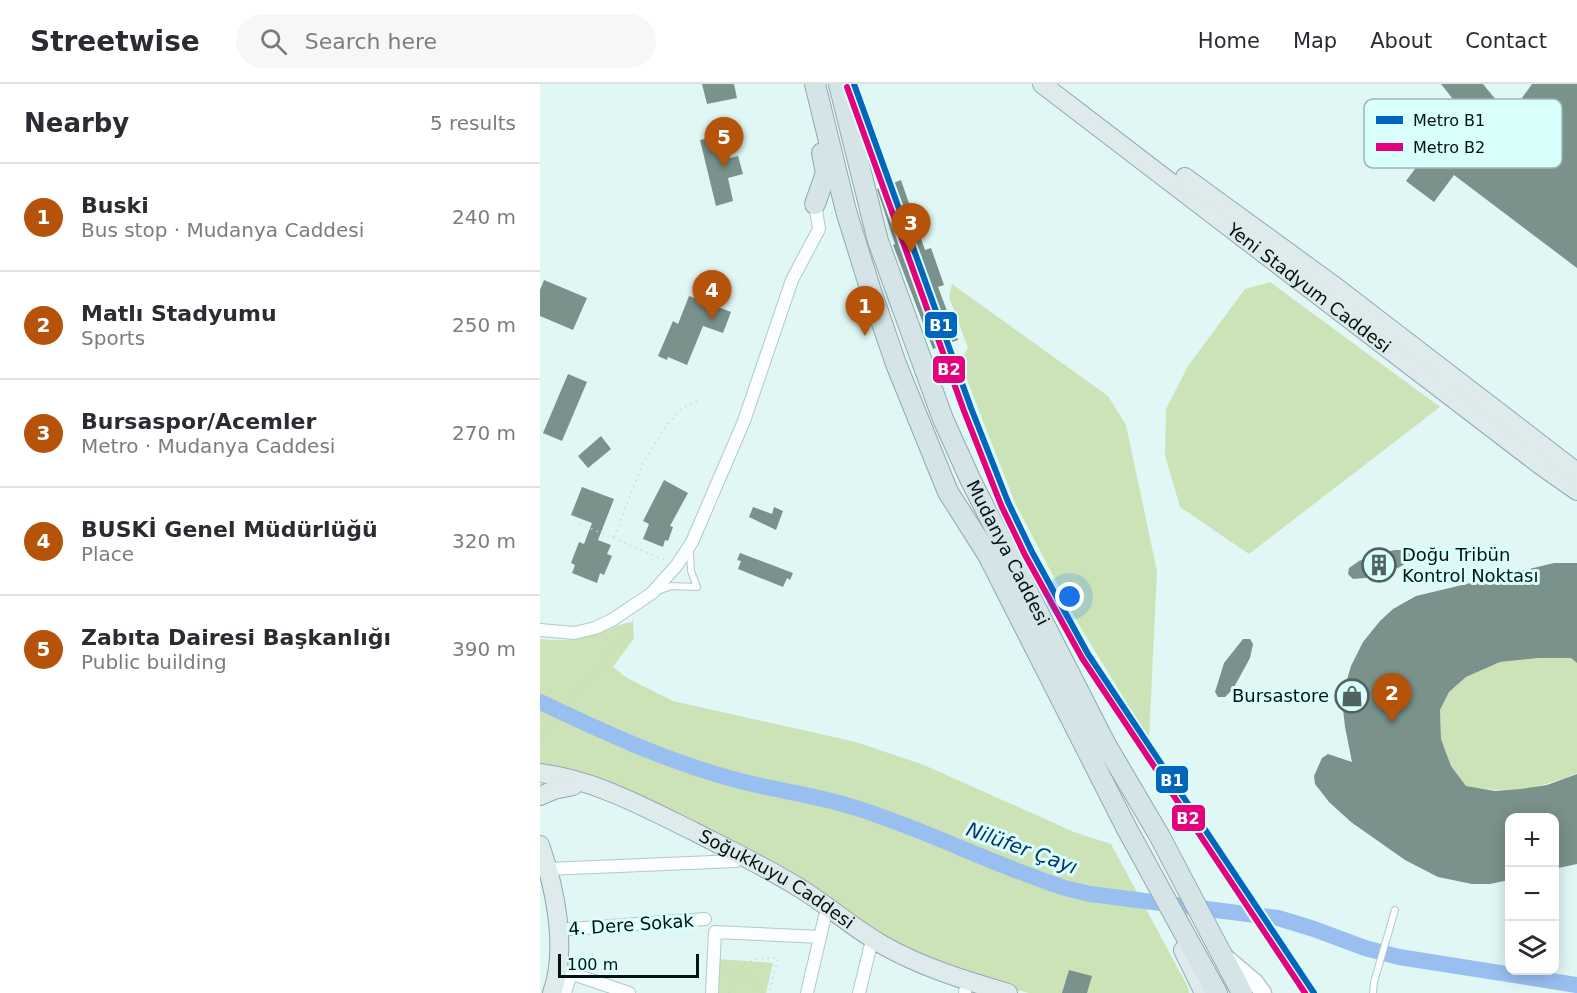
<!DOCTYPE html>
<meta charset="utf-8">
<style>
body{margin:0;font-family:"DejaVu Sans",sans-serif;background:#f7f7f7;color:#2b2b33}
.controls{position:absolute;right:18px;bottom:18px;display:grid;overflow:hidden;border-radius:12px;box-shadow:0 3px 15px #0003}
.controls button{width:54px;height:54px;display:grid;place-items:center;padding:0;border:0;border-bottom:2px solid #e1e1e2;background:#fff;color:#2b2b33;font:30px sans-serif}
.scale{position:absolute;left:18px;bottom:15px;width:141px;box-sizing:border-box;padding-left:6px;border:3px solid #031312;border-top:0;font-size:16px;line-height:21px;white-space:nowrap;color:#031312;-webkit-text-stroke:4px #d9fffc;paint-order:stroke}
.you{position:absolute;left:530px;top:513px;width:21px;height:21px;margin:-15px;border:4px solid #fff;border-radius:50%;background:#1a73e8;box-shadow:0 0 0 9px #1a73e833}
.badge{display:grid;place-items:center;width:39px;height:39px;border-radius:50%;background:#b45309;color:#fff;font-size:20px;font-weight:700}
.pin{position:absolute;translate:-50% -50px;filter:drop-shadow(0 2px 3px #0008)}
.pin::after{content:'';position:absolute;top:32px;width:21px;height:18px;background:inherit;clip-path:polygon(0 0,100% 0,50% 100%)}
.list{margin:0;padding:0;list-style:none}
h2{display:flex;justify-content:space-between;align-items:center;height:78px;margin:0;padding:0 24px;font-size:26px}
h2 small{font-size:20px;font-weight:400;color:#7c7c81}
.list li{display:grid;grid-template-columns:39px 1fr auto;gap:18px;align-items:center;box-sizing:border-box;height:108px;padding:0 24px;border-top:2px solid #e1e1e2}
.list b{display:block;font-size:22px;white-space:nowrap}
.list p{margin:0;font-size:20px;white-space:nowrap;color:#7c7c81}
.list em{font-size:20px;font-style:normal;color:#7c7c81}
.icon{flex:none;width:33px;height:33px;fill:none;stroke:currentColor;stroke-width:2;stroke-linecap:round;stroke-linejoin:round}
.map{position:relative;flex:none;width:1037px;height:909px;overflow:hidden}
header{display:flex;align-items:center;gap:36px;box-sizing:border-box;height:84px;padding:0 30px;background:#fff;border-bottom:2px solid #e1e1e2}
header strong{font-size:28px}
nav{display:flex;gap:33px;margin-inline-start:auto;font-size:21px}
.search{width:420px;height:54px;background:#f7f7f7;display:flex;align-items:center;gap:15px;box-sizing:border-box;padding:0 21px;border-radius:33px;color:#7c7c81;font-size:22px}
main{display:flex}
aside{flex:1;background:#fff}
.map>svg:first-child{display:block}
</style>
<header>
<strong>Streetwise</strong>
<div class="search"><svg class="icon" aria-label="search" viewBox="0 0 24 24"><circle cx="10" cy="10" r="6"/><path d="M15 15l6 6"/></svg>Search here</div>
<nav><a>Home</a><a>Map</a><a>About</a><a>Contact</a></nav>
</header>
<main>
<aside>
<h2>Nearby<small>5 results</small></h2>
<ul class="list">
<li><span class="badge">1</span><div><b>Buski</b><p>Bus stop · Mudanya Caddesi</p></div><em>240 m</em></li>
<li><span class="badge">2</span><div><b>Matlı Stadyumu</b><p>Sports</p></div><em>250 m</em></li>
<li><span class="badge">3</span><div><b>Bursaspor/Acemler</b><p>Metro · Mudanya Caddesi</p></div><em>270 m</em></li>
<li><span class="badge">4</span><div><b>BUSKİ Genel Müdürlüğü</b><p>Place</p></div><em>320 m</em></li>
<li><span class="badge">5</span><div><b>Zabıta Dairesi Başkanlığı</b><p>Public building</p></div><em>390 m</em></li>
</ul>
</aside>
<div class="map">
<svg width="1037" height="909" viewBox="0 0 1037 909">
<rect width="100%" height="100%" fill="#e1f7f5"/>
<!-- green -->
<path fill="#cce3b7" d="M 730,198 L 900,323 L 709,470 L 640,423 L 625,371 L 626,325 L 648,282 L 705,205 Z
M 412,200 L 568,312 L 586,341 L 617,487 L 609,655 L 539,541 L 475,419 L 420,278 L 428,264 L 409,213 Z
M 93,538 L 94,554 L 73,583 L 87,594 L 133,617 L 316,658 L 384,681 L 534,748 L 571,760 L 648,903 L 649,909 L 489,909 L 449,899 L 354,864 L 235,784 L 0,684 L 0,555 C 14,556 29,557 43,554 C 60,550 75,540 93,538 Z
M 998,574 L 1031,574 L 1037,579 L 1037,689 C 995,706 971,710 926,702 L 911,682 L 901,655 L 900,626 L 909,608 L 926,593 L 960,578 Z
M 179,875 L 233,879 L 226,909 L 176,909 Z"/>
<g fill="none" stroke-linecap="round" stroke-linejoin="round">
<!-- river -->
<path stroke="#99bff1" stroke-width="16" d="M 0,618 C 61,647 124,676 189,694 C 230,706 273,710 313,723 C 385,745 453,781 525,804 L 550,810 L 738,834 L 774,845 L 825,864 L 859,873 L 1037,901"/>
</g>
<!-- building -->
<path fill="#7a928b" d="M 162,0 L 194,0 L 197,14 L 167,20 Z
M 901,0 L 943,0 L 969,32 L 992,0 L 1037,0 L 1037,184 L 914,91 L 894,118 L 866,97 L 920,24 Z
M 178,52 L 183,76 L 198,72 L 203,90 L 188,94 L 193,117 L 176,122 L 160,56 Z
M 361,96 L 385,166 L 391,164 L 404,201 L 398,203 L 418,256 L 393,265 L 353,161 L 355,160 L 337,105 Z
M 4,196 L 47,214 L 33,246 L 0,232 L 0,206 Z
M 149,212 L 191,228 L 183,249 L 163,242 L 147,281 L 128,273 L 127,276 L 118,272 L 133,237 L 138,240 Z
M 28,290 L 47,298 L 22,357 L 3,349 Z
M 61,352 L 71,365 L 48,384 L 38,372 Z
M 124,396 L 148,409 L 130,442 L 133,443 L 128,457 L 125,456 L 123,463 L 103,455 L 109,440 L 103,437 Z
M 42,403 L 74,415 L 58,456 L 71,461 L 67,470 L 72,472 L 64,491 L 60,489 L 57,499 L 32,489 L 35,481 L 31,479 L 34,471 L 39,458 L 44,460 L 52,439 L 31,431 Z
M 213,423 L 232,430 L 234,423 L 243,427 L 236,446 L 209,433 Z
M 855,466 L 866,466 L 871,471 L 870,477 L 858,484 L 825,494 L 813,495 L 808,490 L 809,484 L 819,477 L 836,470 Z
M 200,469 L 253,489 L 250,496 L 247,494 L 243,503 L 198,485 L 201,477 L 197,476 Z
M 1014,479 L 1037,479 L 1037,579 L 1031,574 L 998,574 L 960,578 L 926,593 L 909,608 L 900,626 L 901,655 L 911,682 L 926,702 L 955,707 L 981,705 L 1007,701 L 1037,690 L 1037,780 L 1014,785 L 1014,734 L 969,734 L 969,796 L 950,800 L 932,800 L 898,793 L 865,776 L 811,738 L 789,718 L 775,700 L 774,692 L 782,674 L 788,670 L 812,678 L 805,643 L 803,625 L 806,599 L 811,582 L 823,558 L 840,537 L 853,525 L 876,512 Z
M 703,555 L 710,555 L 713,560 L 710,574 L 693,605 L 685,613 L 678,613 L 675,608 L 684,579 Z
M 529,886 L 552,892 L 547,909 L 522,909 Z"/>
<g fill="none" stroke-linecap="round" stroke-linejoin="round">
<!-- service casing -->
<g stroke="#b5c7c6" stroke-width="8">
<path id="service" d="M 118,507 L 131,502 L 157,503 L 151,487 L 150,468
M 833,909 L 834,898 L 855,826"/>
</g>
<!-- minor casing -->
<g stroke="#b5c7c6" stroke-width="14">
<path id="minor" d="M 0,546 L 34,549 L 55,544 L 72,536 L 112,509 L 137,481 L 152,458 L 204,337 L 252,196 L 279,145 L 275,120
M 8,785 L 196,777
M 17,846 L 165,835
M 18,885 L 89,909
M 25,909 L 31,889
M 172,909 L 175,848 L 280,853
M 267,909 L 285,832
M 319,909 L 330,864
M 425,909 L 425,907"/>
</g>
<!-- secondary casing -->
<g stroke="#b5c7c6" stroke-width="19">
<path id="secondary" d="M 683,871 L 715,898 L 723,909"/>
</g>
<!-- primary casing -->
<g stroke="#8fabaf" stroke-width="20">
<g id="primary">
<path id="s1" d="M 502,0 L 1000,381 L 1037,407"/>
<path d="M 645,93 L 792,200 L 1037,388"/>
<path id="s2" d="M 0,689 C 55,696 104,723 153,747 C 188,765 224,782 258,803 C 286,820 312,843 341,860 C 381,883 424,896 468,909"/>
<path d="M 0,712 L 14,706 L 33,702"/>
<path d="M 0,761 C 15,803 28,865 12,909"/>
<path d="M 643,866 L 664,909"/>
</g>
</g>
<!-- trunk casing -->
<g stroke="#8fabaf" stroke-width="22">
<g id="trunk">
<path d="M 275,0 L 306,127 L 330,204 L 356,280 L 408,408 L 448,471 L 587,745 L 677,909"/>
<path id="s3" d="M 299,0 L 338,157 L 403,335 L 431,397 L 566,661 L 619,751 L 702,909"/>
<path d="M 275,120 L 286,89 L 282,69"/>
</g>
</g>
<!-- path -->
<path stroke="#cfd5d5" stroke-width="1.5" stroke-dasharray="1.5 4.5" stroke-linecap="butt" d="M 349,144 L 364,150 L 367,156
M 391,256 L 402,252 L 392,224
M 40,440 L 125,476
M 74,453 L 102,381 L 123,346 L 141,325 L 159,316
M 0,655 L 89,545 L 93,536
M 198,892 L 195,887 L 214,875 L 238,874 L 229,909
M 189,909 C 188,897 195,891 206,891 L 217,897 L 219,909"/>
<!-- service -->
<use href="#service" stroke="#fafefe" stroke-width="6"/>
<!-- minor -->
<use href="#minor" stroke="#fafefe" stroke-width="12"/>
<!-- secondary -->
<use href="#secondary" stroke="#fafefe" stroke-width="16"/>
<!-- primary -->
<use href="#primary" stroke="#deeaec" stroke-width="18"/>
<!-- trunk -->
<use href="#trunk" stroke="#d4e4e7" stroke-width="20"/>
<!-- path-bridge -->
<path stroke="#cfd5d5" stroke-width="1.5" stroke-dasharray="1.5 4.5" stroke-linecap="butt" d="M 291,129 L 334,116"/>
<!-- metro-1 casing -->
<g stroke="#d9fffc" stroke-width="10">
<path id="metro-1" d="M 314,0 L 431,324 L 468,418 L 492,468 L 548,570 L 774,909"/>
</g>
<!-- metro-2 casing -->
<g stroke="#d9fffc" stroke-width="10">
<path id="metro-2" d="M 307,3 L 424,327 L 461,421 L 485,471 L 542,574 L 765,909"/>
</g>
<!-- metro-1 -->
<use href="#metro-1" stroke="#0065bd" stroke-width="6"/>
<!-- metro-2 -->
<use href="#metro-2" stroke="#e5007d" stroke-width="6"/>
</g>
<!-- icons -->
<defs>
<g id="building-ring" transform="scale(1.725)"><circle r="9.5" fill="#d9fffc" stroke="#516361" stroke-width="1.5"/><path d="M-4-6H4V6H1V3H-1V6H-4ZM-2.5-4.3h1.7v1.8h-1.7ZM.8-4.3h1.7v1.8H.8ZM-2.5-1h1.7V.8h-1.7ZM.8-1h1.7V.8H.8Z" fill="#516361"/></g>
<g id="shop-ring" transform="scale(1.725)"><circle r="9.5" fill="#d9fffc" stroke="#516361" stroke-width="1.5"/><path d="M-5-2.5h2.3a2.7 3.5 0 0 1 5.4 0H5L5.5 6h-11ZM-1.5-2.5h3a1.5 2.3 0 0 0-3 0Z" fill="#516361"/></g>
</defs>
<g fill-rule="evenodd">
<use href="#building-ring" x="839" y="481"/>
<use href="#shop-ring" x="812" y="612"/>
</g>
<g text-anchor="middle" stroke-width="6" stroke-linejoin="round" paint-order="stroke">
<!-- street labels -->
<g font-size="18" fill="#031312" stroke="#d9fffc">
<text dy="6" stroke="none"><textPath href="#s1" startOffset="336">Yeni Stadyum Caddesi</textPath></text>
<text dy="6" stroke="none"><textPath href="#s3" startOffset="500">Mudanya Caddesi</textPath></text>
<text dy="6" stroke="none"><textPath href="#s2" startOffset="261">Soğukkuyu Caddesi</textPath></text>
<text transform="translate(91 841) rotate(-4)" y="6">4. Dere Sokak</text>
</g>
<!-- poi labels -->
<g font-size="18" fill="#031312" stroke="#d9fffc" text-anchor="start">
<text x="862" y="477">Doğu Tribün<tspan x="862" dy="21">Kontrol Noktası</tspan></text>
<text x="789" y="618" text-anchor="end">Bursastore</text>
</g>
<!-- water labels -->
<g font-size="20" font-style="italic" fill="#0a3371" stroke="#d9fffc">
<text transform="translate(482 764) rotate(20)" y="7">Nilüfer Çayı</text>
</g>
</g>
<!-- legend -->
<rect x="824" y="15" width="198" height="69" rx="9" fill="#d9fffc" stroke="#99b8b6" stroke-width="1.5"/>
<rect x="836" y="32" width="27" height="8" fill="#0065bd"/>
<rect x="836" y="59" width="27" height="8" fill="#e5007d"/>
<g font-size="16" fill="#031312">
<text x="873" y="42">Metro B1</text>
<text x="873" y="69">Metro B2</text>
</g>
<g stroke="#d9fffc" stroke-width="2">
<rect x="384" y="227" width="34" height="28" rx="6" fill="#0065bd"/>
<rect x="392" y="271" width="34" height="29" rx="6" fill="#e5007d"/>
<rect x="615" y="681" width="34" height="29" rx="6" fill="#0065bd"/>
<rect x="631" y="720" width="35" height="28" rx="6" fill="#e5007d"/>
</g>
<g font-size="16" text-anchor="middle" font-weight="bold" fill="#fff">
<text x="401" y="247">B1</text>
<text x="409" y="291">B2</text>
<text x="632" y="702">B1</text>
<text x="648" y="740">B2</text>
</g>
</svg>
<div class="controls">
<button>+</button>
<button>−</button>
<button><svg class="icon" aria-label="layers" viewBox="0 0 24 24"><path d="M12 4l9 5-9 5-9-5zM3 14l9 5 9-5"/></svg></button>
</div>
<div class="scale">100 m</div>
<div class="you"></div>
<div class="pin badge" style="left:325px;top:252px">1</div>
<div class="pin badge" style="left:852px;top:639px">2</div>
<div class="pin badge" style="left:371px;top:169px">3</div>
<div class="pin badge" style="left:172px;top:236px">4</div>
<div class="pin badge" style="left:184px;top:83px">5</div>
</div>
</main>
